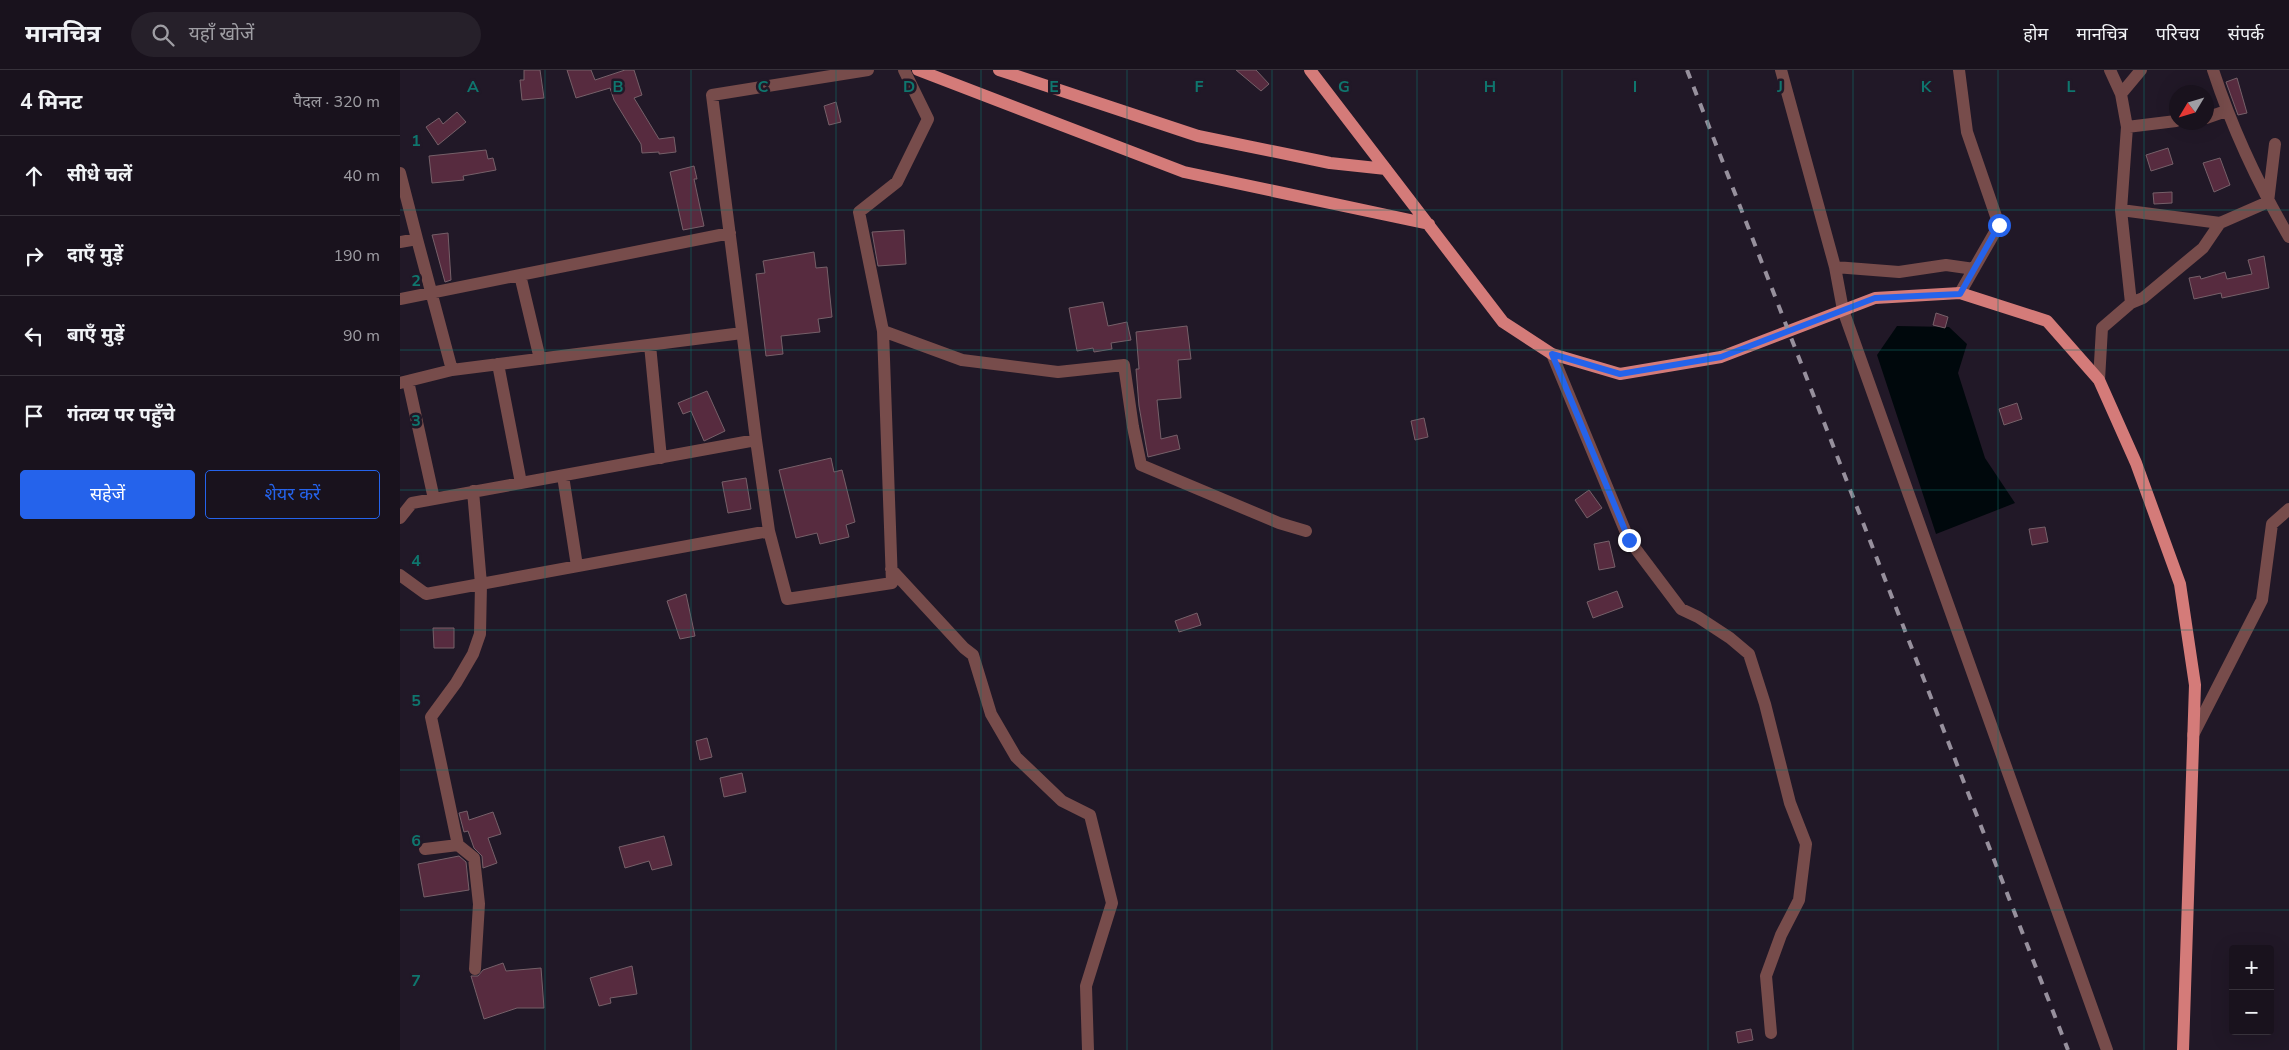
<!DOCTYPE html>
<html lang="hi">
<meta charset="utf-8">
<style>
body{margin:0;font-family:"Nunito Sans","Noto Sans Devanagari",sans-serif;background:#26202a;color:#f1f3f6}
.controls{position:absolute;right:15px;bottom:15px;display:grid;overflow:hidden;border-radius:5px;box-shadow:0 5px 20px #0002}
.controls button{width:45px;height:45px;display:grid;place-items:center;padding:0;border:0;border-bottom:1px solid #37323b;background:#19121d;color:#f1f3f6;font:25px sans-serif}
.compass{position:absolute;left:1769px;top:15px;width:45px;height:45px;border-radius:50%;background:#19121d;box-shadow:0 5px 20px #0002;rotate:232deg}
.stop{position:absolute;width:15px;height:15px;margin:-11px;border:4px solid #2563eb;border-radius:50%;background:#fff}
.stop.end{background:#2563eb;border-color:#fff;box-shadow:0 1px 5px #0008}
.list{margin:0;padding:0;list-style:none}
h2{display:flex;justify-content:space-between;align-items:center;height:65px;margin:0;padding:0 20px;font-size:21px}
h2 small{font-size:16px;font-weight:400;color:#9f9ea4}
.list li{display:grid;grid-template-columns:32px 1fr auto;gap:15px;align-items:center;box-sizing:border-box;height:80px;padding:0 20px;border-top:1px solid #37323b}
.list b{display:block;font-size:19px;white-space:nowrap}
.list em{font-size:16px;font-style:normal;color:#9f9ea4}
.actions{display:flex;gap:10px;padding:15px 20px}
.actions a{flex:1;padding:11px 0;border:1px solid #2563eb;border-radius:5px;text-align:center;font-size:18px;color:#2563eb}
.actions .main{background:#2563eb;color:#fff}
.icon{flex:none;width:28px;height:28px;fill:none;stroke:currentColor;stroke-width:2;stroke-linecap:round;stroke-linejoin:round}
.map{position:relative;flex:none;width:1889px;height:980px;overflow:hidden}
header{display:flex;align-items:center;gap:30px;box-sizing:border-box;height:70px;padding:0 25px;background:#19121d;border-bottom:1px solid #37323b}
header strong{font-size:24px}
nav{display:flex;gap:28px;margin-inline-start:auto;font-size:18px}
.search{width:350px;height:45px;background:#26202a;display:flex;align-items:center;gap:12px;box-sizing:border-box;padding:0 18px;border-radius:28px;color:#9f9ea4;font-size:19px}
main{display:flex}
aside{flex:1;background:#19121d}
.map>svg:first-child{display:block}
</style>
<header>
<strong>मानचित्र</strong>
<div class="search"><svg class="icon" aria-label="search" viewBox="0 0 24 24"><circle cx="10" cy="10" r="6"/><path d="M15 15l6 6"/></svg>यहाँ खोजें</div>
<nav><a>होम</a><a>मानचित्र</a><a>परिचय</a><a>संपर्क</a></nav>
</header>
<main>
<aside>
<h2>4 मिनट<small>पैदल · 320 m</small></h2>
<ul class="list">
<li><svg class="icon" aria-label="ahead" viewBox="0 0 24 24"><path d="M12 20V5M6 11l6-6 6 6"/></svg><div><b>सीधे चलें</b></div><em>40 m</em></li>
<li><svg class="icon" aria-label="right" viewBox="0 0 24 24"><path d="M7 20v-9h11M14 6l5 5-5 5"/></svg><div><b>दाएँ मुड़ें</b></div><em>190 m</em></li>
<li><svg class="icon" aria-label="left" viewBox="0 0 24 24"><path d="M17 20v-9H6M10 6l-5 5 5 5"/></svg><div><b>बाएँ मुड़ें</b></div><em>90 m</em></li>
<li><svg class="icon" aria-label="arrive" viewBox="0 0 24 24"><path d="M6 21V4h12l-3 4 3 4H6"/></svg><div><b>गंतव्य पर पहुँचे</b></div></li>
</ul>
<div class="actions"><a class="main">सहेजें</a><a>शेयर करें</a></div>
</aside>
<div class="map">
<svg width="1889" height="980" viewBox="0 0 1889 980">
<rect width="100%" height="100%" fill="#211827"/>
<!-- water -->
<path fill="#00080c" d="M 1497,256 L 1549,257 L 1567,274 L 1558,303 L 1585,388 L 1615,433 L 1536,464 L 1477,285 Z"/>
<!-- building -->
<path fill="#572b3f" stroke="#766069" d="M 124,0 L 140,0 L 144,28 L 122,30 L 120,10 L 124,10 Z
M 167,0 L 191,0 L 195,10 L 225,0 L 234,0 L 242,25 L 234,28 L 259,69 L 274,67 L 276,82 L 259,84 L 259,82 L 242,83 L 241,74 L 214,30 L 210,18 L 176,28 Z
M 836,0 L 856,0 L 869,14 L 861,21 Z
M 1837,8 L 1847,43 L 1838,45 L 1826,12 Z
M 436,32 L 441,52 L 429,55 L 424,36 Z
M 57,42 L 66,52 L 38,75 L 26,57 L 39,48 L 43,54 Z
M 1768,78 L 1773,94 L 1751,101 L 1746,85 Z
M 86,80 L 88,89 L 93,88 L 96,100 L 63,106 L 64,110 L 32,113 L 29,86 Z
M 1820,88 L 1830,115 L 1814,122 L 1803,93 Z
M 294,96 L 297,109 L 294,109 L 304,156 L 283,160 L 270,102 Z
M 1772,122 L 1772,133 L 1754,134 L 1753,123 Z
M 504,160 L 506,194 L 478,196 L 472,162 Z
M 48,163 L 51,210 L 45,212 L 32,165 Z
M 414,182 L 416,198 L 427,197 L 432,247 L 418,249 L 420,262 L 381,266 L 383,284 L 366,286 L 356,204 L 365,203 L 363,191 Z
M 1864,186 L 1869,218 L 1822,228 L 1821,223 L 1794,229 L 1789,208 L 1800,206 L 1801,209 L 1825,202 L 1827,209 L 1852,204 L 1848,190 Z
M 703,232 L 708,256 L 727,252 L 731,270 L 711,273 L 712,279 L 694,282 L 693,278 L 677,281 L 669,238 Z
M 1536,243 L 1548,247 L 1545,258 L 1533,255 Z
M 787,256 L 791,289 L 778,290 L 781,328 L 757,330 L 761,369 L 777,365 L 780,379 L 748,387 L 739,336 L 736,299 L 739,299 L 736,262 Z
M 307,321 L 325,361 L 304,371 L 291,341 L 283,344 L 278,333 Z
M 1617,333 L 1622,349 L 1604,355 L 1599,339 Z
M 1024,348 L 1028,367 L 1015,370 L 1011,351 Z
M 431,388 L 434,402 L 442,400 L 455,452 L 446,455 L 449,467 L 420,474 L 417,463 L 396,468 L 379,400 Z
M 346,408 L 351,439 L 328,443 L 322,412 Z
M 1189,420 L 1202,438 L 1187,448 L 1175,430 Z
M 1645,457 L 1648,472 L 1632,475 L 1629,459 Z
M 1209,471 L 1215,497 L 1199,500 L 1194,474 Z
M 1217,521 L 1223,537 L 1193,548 L 1187,532 Z
M 286,524 L 295,566 L 280,569 L 267,531 Z
M 797,543 L 801,555 L 779,562 L 775,551 Z
M 33,558 L 54,558 L 54,578 L 34,578 Z
M 307,668 L 312,687 L 300,690 L 296,671 Z
M 342,703 L 346,722 L 324,727 L 320,708 Z
M 67,741 L 69,750 L 93,742 L 101,764 L 88,768 L 97,793 L 83,798 L 82,786 L 74,778 L 68,761 L 64,762 L 59,743 Z
M 264,766 L 272,795 L 252,800 L 249,791 L 225,798 L 219,777 Z
M 59,786 L 66,792 L 69,820 L 24,827 L 18,794 Z
M 103,893 L 106,901 L 141,898 L 144,938 L 117,938 L 84,949 L 71,906 L 78,906 L 83,900 Z
M 232,896 L 237,924 L 210,928 L 211,933 L 199,936 L 190,908 Z
M 1351,959 L 1353,970 L 1338,973 L 1336,962 Z"/>
<g fill="none" stroke-linecap="round" stroke-linejoin="round">
<!-- street -->
<path stroke="#774c4b" stroke-width="12" d="M 504,0 L 528,49 L 497,112 L 459,142 L 483,261 L 562,290 L 658,302 L 724,295 L 733,357 L 741,395 L 879,453 L 906,461
M 1381,0 L 1435,197 L 1499,202 L 1546,195 L 1574,199
M 1559,0 L 1567,62 L 1599,155 L 1560,223
M 1710,0 L 1721,24 L 1727,57 L 1721,140 L 1731,233 L 1743,228 L 1803,178 L 1820,153 L 1868,132 L 1875,74
M 1813,0 C 1832,58 1858,114 1889,167
M 1721,24 L 1741,0
M 1806,48 L 1826,41
M 1727,57 L 1776,51
M 0,103 L 17,169
M 1721,140 L 1820,153
M 0,172 L 17,169 L 52,300
M 1435,197 L 1443,240 L 1707,980
M 120,205 L 140,289
M 0,229 L 330,163
M 250,275 L 261,388
M 1152,284 L 1229,470 L 1281,539 L 1298,547 L 1330,568 L 1349,584 L 1365,634 L 1390,733 L 1406,774 L 1399,830 L 1381,865 L 1366,906 L 1371,963
M 98,294 L 121,413
M 1699,310 L 1702,258 L 1731,233
M 8,311 L 34,429
M 0,313 L 52,300 L 342,263
M 356,370 L 312,25 L 468,0
M 163,406 L 177,496
M 0,448 L 12,433 L 356,370 L 369,461
M 491,499 L 564,578 L 573,585 L 591,644 L 616,687 L 662,731 L 690,745 L 712,833 L 686,916 L 688,980
M 0,505 L 26,524 L 369,461 L 387,529 L 492,513 L 483,261
M 1793,665 L 1862,530 L 1872,454 L 1889,439
M 58,775 L 74,788 L 79,834 L 75,899
M 25,779 L 58,775 L 31,647 L 56,613 L 73,584 L 80,564 L 81,514 L 73,421"/>
<!-- primary -->
<path stroke="#d47b79" stroke-width="12" d="M 518,0 L 784,102 L 1029,154
M 599,0 L 798,66 L 930,93 L 986,99
M 910,0 L 1103,252 L 1152,284 L 1220,304 L 1321,287 L 1475,228 L 1560,223 L 1647,251 L 1699,310 L 1736,393 L 1780,514 L 1795,615 L 1783,980"/>
<!-- rail -->
<path stroke="#97909d" stroke-width="4" stroke-dasharray="9 9" stroke-linecap="butt" d="M 1287,0 L 1668,980"/>
</g>
<g fill="none" stroke-linecap="round" stroke-linejoin="round">
<!-- route -->
<path stroke="#2563eb" stroke-width="6" d="M 1229,470 L 1152,284 L 1220,304 L 1321,287 L 1475,228 L 1560,224 L 1599,155"/>
</g>
<!-- grid -->
<path fill="none" stroke="#0f766e" stroke-width="1" stroke-opacity="0.55" d="M 145,0 L 145,980M 291,0 L 291,980M 436,0 L 436,980M 581,0 L 581,980M 727,0 L 727,980M 872,0 L 872,980M 1017,0 L 1017,980M 1162,0 L 1162,980M 1308,0 L 1308,980M 1453,0 L 1453,980M 1598,0 L 1598,980M 1744,0 L 1744,980M 0,140 L 1889,140M 0,280 L 1889,280M 0,420 L 1889,420M 0,560 L 1889,560M 0,700 L 1889,700M 0,840 L 1889,840"/>
<g font-size="16" text-anchor="middle" font-weight="bold" fill="#0f766e" stroke="#211827" stroke-width="5" stroke-linejoin="round" paint-order="stroke">
<text x="73" y="22">A</text>
<text x="218" y="22">B</text>
<text x="363" y="22">C</text>
<text x="509" y="22">D</text>
<text x="654" y="22">E</text>
<text x="799" y="22">F</text>
<text x="944" y="22">G</text>
<text x="1090" y="22">H</text>
<text x="1235" y="22">I</text>
<text x="1380" y="22">J</text>
<text x="1526" y="22">K</text>
<text x="1671" y="22">L</text>
<text x="16" y="76">1</text>
<text x="16" y="216">2</text>
<text x="16" y="356">3</text>
<text x="16" y="496">4</text>
<text x="16" y="636">5</text>
<text x="16" y="776">6</text>
<text x="16" y="916">7</text>
</g>
</svg>
<div class="controls">
<button>+</button>
<button>−</button>
</div>
<svg class="compass" viewBox="-18 -18 36 36"><path d="M0-13l5 13h-10z" fill="#e53935"/><path d="M0 13l5-13h-10z" fill="#9f9ea4"/></svg>
<div class="stop" style="left:1599px;top:155px"></div>
<div class="stop end" style="left:1229px;top:470px"></div>
</div>
</main>
